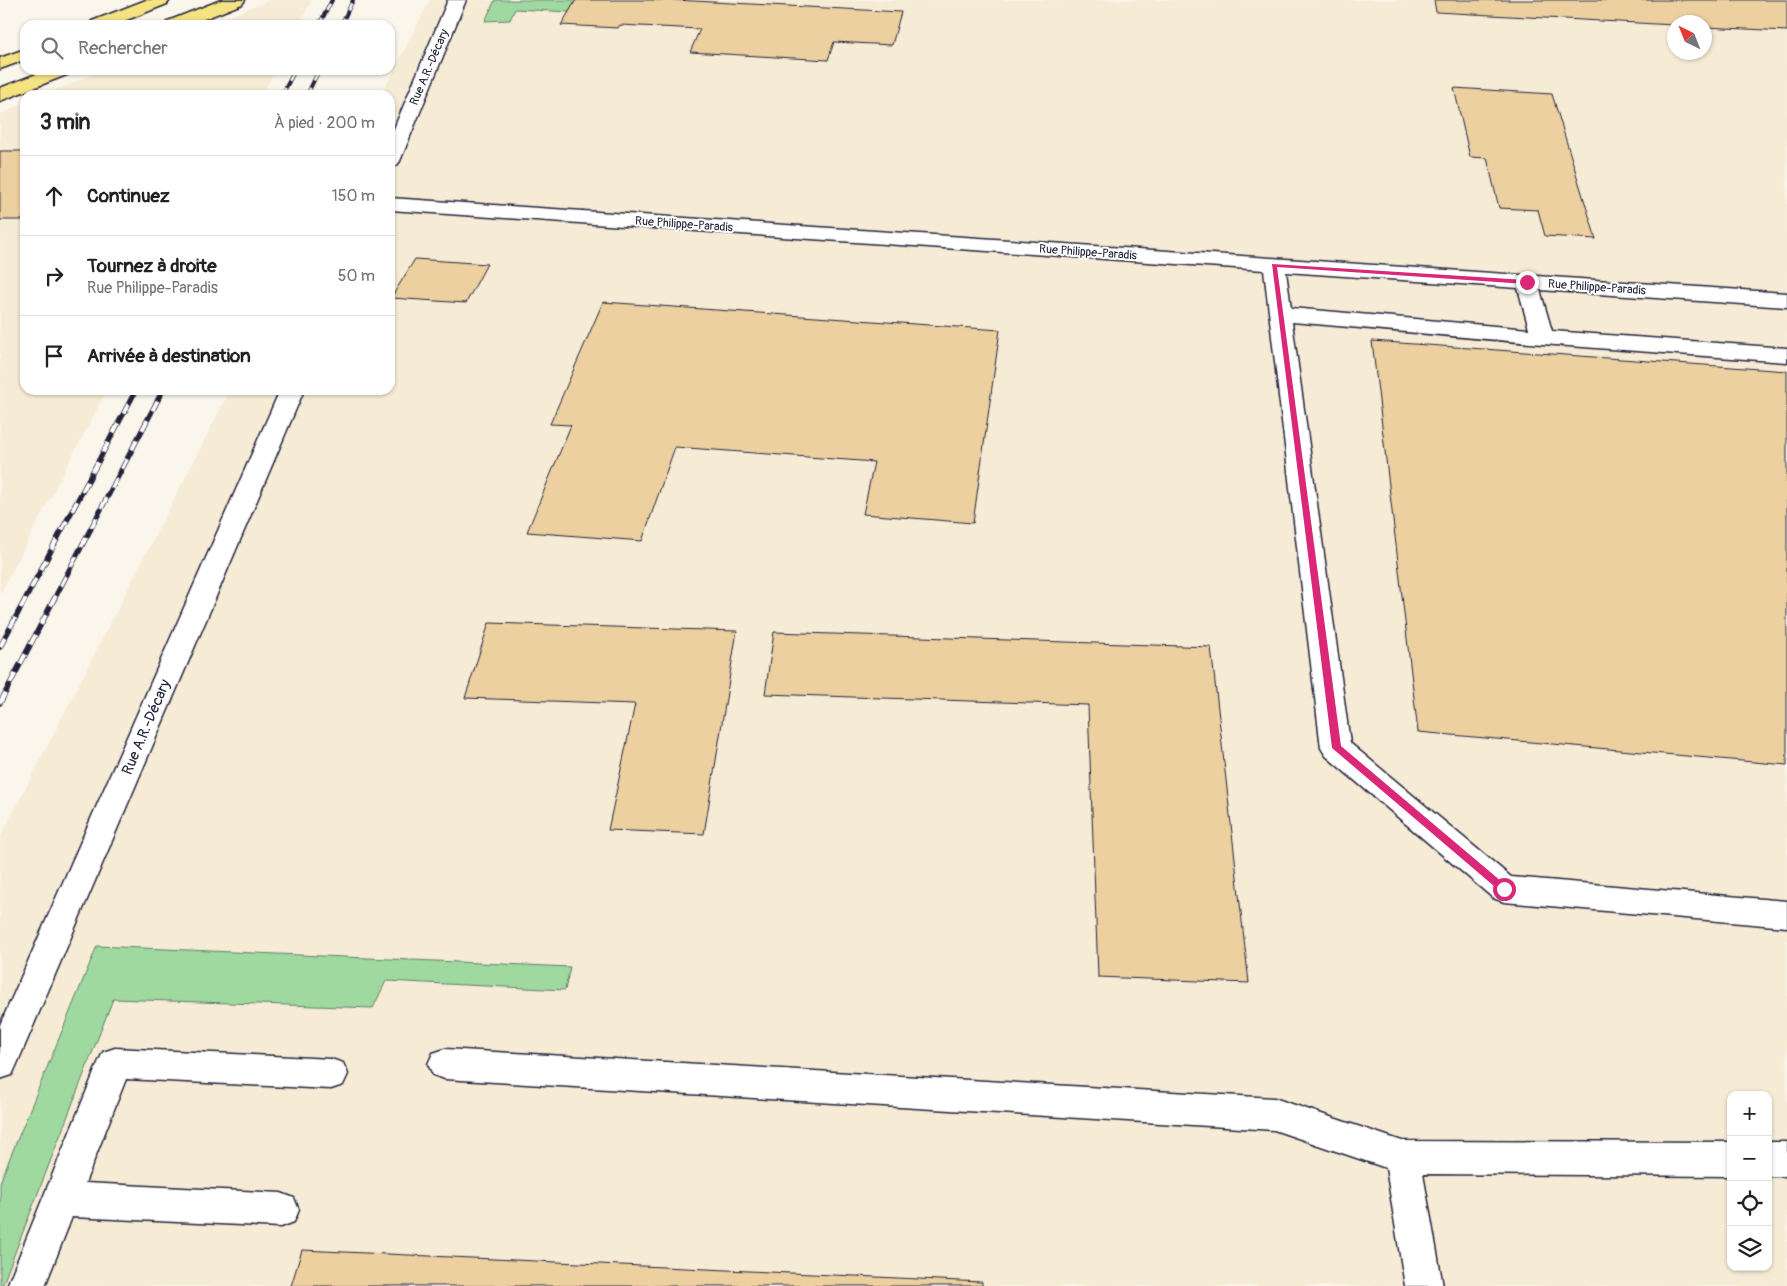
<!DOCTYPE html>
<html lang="fr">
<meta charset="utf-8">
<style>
body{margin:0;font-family:Pangolin,sans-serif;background:#f6f6f6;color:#202124}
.controls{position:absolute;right:15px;bottom:15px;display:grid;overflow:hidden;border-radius:10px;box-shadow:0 1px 4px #0004}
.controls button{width:45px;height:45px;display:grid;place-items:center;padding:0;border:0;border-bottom:1px solid #e0e0e0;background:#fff;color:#202124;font:25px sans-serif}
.compass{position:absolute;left:1667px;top:15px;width:45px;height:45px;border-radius:50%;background:#fff;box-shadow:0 1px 4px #0004;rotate:317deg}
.stop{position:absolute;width:15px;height:15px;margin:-11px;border:4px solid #db2777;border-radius:50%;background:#fff}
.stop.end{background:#db2777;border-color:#fff;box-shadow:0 1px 5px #0008}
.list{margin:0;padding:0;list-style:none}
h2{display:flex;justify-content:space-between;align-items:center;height:65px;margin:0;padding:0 20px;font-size:21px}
h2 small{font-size:16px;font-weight:400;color:#757577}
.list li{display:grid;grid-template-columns:32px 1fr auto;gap:15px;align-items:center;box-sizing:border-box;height:80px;padding:0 20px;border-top:1px solid #e0e0e0}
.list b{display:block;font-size:19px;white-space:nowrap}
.list p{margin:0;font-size:16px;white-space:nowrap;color:#757577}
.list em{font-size:16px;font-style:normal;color:#757577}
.icon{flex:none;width:28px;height:28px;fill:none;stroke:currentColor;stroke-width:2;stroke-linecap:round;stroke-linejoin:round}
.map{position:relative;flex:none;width:1787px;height:1286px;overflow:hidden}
.search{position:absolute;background:#fff;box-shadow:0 1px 4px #0004;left:20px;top:20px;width:375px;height:55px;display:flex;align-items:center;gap:12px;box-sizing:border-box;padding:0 18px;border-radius:15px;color:#757577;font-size:19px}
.panel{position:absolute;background:#fff;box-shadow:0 1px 4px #0004;left:20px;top:90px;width:375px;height:305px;border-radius:15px}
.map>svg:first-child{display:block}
</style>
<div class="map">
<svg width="1787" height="1286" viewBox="0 0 1787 1286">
<rect width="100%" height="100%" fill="#fbf6ec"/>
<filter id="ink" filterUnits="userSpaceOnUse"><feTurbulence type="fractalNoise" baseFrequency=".02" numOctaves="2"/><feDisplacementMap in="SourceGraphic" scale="10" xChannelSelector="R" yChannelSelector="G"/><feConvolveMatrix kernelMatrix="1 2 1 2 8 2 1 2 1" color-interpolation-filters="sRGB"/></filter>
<g filter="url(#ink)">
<!-- built -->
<path fill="#f6ebd5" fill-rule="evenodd" d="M 269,0 L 312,0 L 299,25 L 209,25 Z
M 430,0 L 1787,0 L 1787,1286 L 0,1286 L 0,838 L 230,390 L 390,390 L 390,95 L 381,95 ZM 1674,22 L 1704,22 L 1704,52 L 1674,52 ZM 1731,1095 L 1768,1095 L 1768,1267 L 1731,1267 Z
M 103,70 L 275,70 L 262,95 L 44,95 Z
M 25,103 L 25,390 L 107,390 L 0,594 L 0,114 Z"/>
<!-- green -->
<path fill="#9fd99f" stroke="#607e6d" d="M 495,0 L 576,0 L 569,12 L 515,9 L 510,20 L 485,21 Z
M 97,946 L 570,967 L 565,990 L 386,981 L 373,1008 L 113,999 L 2,1286 L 0,1286 L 0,1182 Z"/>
<!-- building -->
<path fill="#ecd0a0" stroke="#22223b" d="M 576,0 L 675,0 L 901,12 L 892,45 L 834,42 L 828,60 L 690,52 L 700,29 L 620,25 L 618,28 L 561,25 Z
M 1434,0 L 1787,0 L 1787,31 L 1704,27 L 1704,22 L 1674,22 L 1674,25 L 1436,12 Z
M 1454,88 L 1552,94 L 1596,239 L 1545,236 L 1538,210 L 1499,208 L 1487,158 L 1470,157 Z
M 0,151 L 25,151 L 25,220 L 0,220 Z
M 415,259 L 487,264 L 466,303 L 391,298 Z
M 603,302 L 1000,330 L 973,523 L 863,514 L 874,462 L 675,447 L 642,541 L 527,532 L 571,425 L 550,424 Z
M 1372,341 L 1787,371 L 1787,765 L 1418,732 Z
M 489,623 L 737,631 L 704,834 L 608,830 L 635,704 L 465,698 Z
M 774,632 L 1211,647 L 1249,983 L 1098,977 L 1088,705 L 765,694 Z
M 302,1250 L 982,1282 L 982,1286 L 291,1286 Z"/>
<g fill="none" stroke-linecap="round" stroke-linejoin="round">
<!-- minor casing -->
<g stroke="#22223b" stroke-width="3">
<path id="minor" d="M 448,0 L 466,0 L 400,161 L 397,165 L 390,167 L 390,138 Z
M 390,198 L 1787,293 L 1787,307 L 1540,290 L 1552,331 L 1787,348 L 1787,362 L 1542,344 L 1292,322 L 1350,743 L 1511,877 L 1787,901 L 1787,927 L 1504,902 L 1493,898 L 1326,756 L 1321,748 L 1264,270 L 390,210 ZM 1286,272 L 1518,288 L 1529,329 L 1291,308 Z
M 280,390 L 304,390 L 17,1064 L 12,1075 L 0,1079 L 0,1025 Z
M 115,1048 L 331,1059 L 343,1063 L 348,1074 L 343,1085 L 331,1089 L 126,1079 L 85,1183 L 281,1193 L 294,1198 L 299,1210 L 294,1222 L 281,1227 L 72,1217 L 45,1286 L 7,1286 L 98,1063 L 103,1052 Z
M 445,1049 L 1274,1098 L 1402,1141 L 1731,1142 L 1731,1176 L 1423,1174 L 1443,1286 L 1405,1286 L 1386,1168 L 1274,1130 L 445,1079 L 433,1075 L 428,1064 L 433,1053 Z
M 1768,1142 L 1787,1142 L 1787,1176 L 1768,1176 Z"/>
</g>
<!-- major casing -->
<g stroke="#22223b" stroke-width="3">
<path id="major" d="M 146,0 L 170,0 L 167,4 L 114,25 L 89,25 L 92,21 Z
M 221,0 L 245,0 L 242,4 L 189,25 L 165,25 L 168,21 Z
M 25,49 L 25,60 L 0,69 L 0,58 Z
M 47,70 L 72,70 L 69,74 L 0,101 L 0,88 Z"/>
</g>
<!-- minor -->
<use href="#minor" fill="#fff" fill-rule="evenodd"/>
<!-- major -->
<use href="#major" fill="#f5e382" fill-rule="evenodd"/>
<!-- rail-far1 casing -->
<g stroke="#22223b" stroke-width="4">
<path id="rail-far1" d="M 319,25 L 332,0
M 341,25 L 353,0
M 282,95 L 295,70
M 307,95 L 319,70"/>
</g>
<!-- rail casing -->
<g stroke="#22223b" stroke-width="5.5">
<path id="rail" d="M 0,647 L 136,390
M 0,703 L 163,390"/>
</g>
<!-- rail-far1 -->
<use href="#rail-far1" stroke="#fff" stroke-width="2.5" stroke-dasharray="8" stroke-linecap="butt"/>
<!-- rail -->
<use href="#rail" stroke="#fff" stroke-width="4" stroke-dasharray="11" stroke-linecap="butt"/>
</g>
</g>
<!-- route -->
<path fill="#db2777" d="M 1272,264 L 1527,280 L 1530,282 L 1527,284 L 1277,267 L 1341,746 L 1508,887 L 1508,892 L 1501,892 L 1332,748 Z"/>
<g text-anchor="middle" stroke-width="4" stroke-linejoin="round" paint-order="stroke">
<!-- far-street labels -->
<g font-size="12" fill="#22223b" stroke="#fff">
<text transform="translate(429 67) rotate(-67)" y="4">Rue A.R.-Décary</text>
<text transform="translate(684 224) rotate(4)" y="4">Rue Philippe-Paradis</text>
<text transform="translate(1088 252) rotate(4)" y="4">Rue Philippe-Paradis</text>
<text transform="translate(1597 287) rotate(4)" y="4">Rue Philippe-Paradis</text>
</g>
<!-- street labels -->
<g font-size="15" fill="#22223b" stroke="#fff">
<text transform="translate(146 727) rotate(-67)" y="5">Rue A.R.-Décary</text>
</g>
</g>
</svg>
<div class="controls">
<button>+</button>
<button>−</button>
<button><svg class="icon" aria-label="locate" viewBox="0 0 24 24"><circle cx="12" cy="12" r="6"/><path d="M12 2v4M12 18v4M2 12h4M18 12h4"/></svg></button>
<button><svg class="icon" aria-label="layers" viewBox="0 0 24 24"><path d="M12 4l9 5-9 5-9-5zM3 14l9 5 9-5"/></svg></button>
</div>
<svg class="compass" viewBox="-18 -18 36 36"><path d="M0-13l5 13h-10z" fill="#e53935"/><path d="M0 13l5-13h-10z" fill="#757577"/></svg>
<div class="stop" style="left:1504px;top:889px"></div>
<div class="stop end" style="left:1527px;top:282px"></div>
<div class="search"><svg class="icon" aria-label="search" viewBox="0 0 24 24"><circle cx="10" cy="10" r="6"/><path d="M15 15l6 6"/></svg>Rechercher</div>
<section class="panel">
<h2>3 min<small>À pied · 200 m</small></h2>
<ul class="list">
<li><svg class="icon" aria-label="ahead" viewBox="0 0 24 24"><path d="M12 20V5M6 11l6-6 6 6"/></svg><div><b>Continuez</b></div><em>150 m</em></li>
<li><svg class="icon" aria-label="right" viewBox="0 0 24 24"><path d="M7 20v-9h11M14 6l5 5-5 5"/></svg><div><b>Tournez à droite</b><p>Rue Philippe-Paradis</p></div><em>50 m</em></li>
<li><svg class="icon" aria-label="arrive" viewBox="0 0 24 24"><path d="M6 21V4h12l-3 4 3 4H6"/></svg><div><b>Arrivée à destination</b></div></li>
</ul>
</section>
</div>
